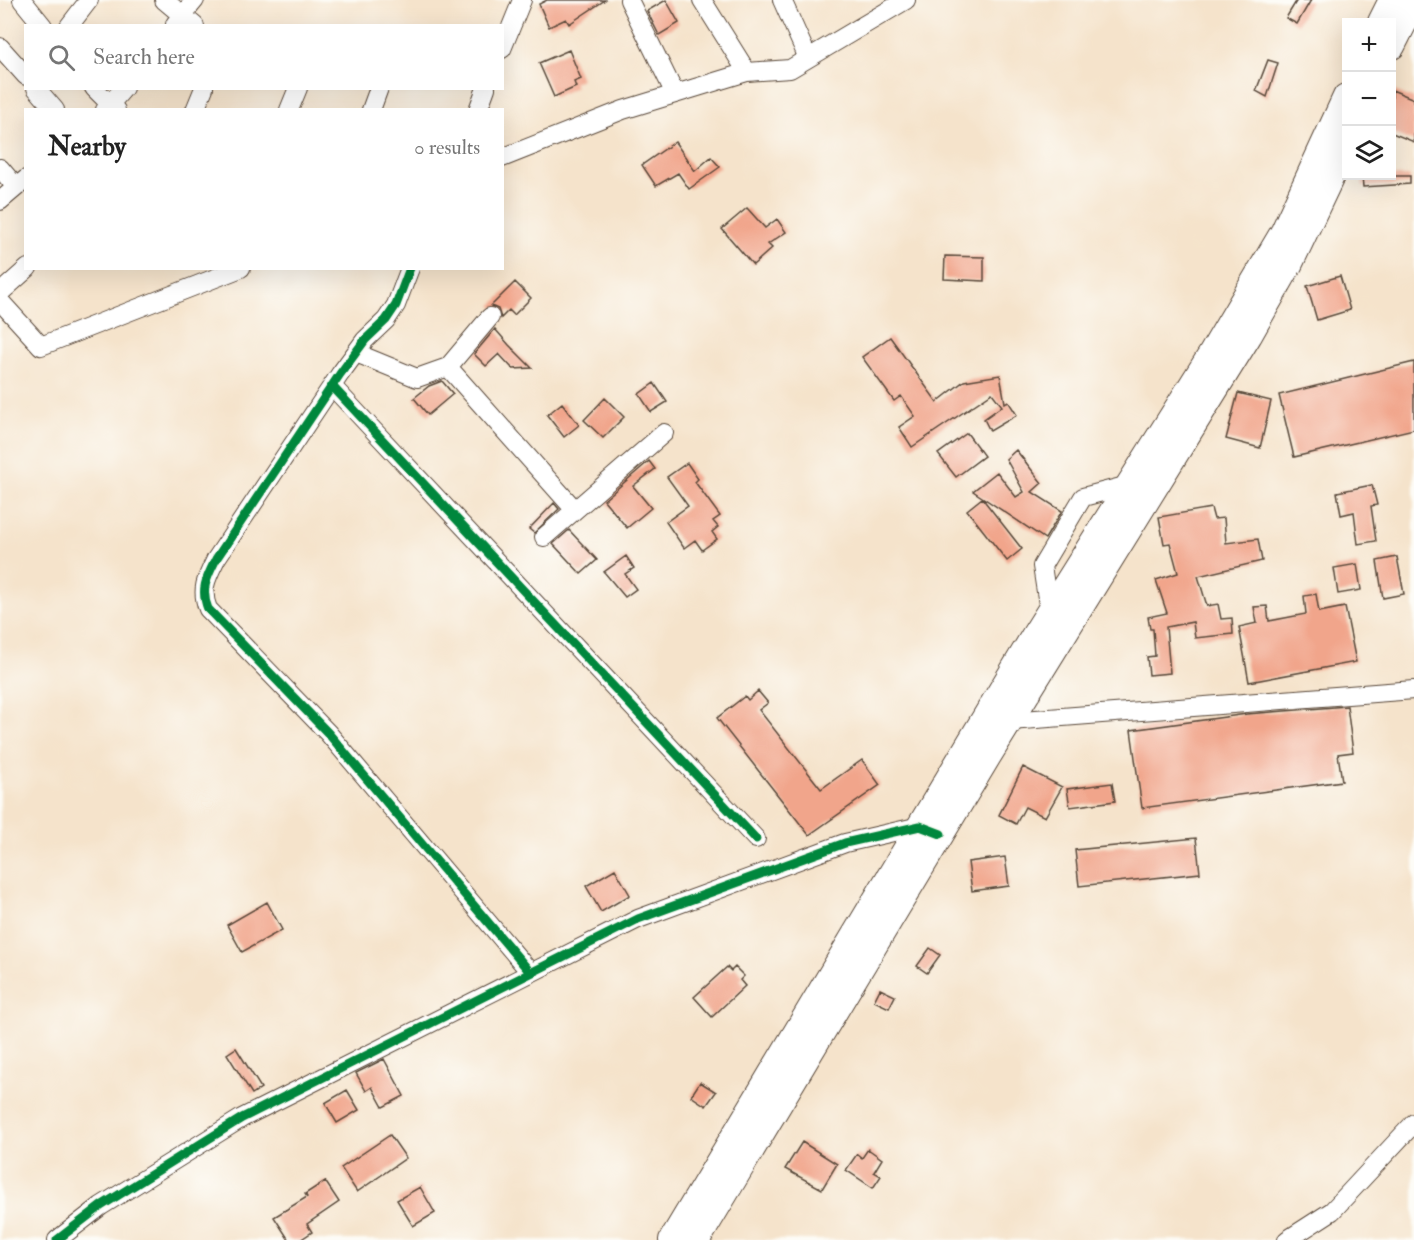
<!DOCTYPE html>
<meta charset="utf-8">
<style>
body{margin:0;font-family:"IM FELL Double Pica",serif;background:#f6f6f6;color:#222}
.controls{position:absolute;right:18px;top:18px;display:grid;overflow:hidden;border-radius:0px;box-shadow:0 6px 24px #0002}
.controls button{width:54px;height:54px;display:grid;place-items:center;padding:0;border:0;border-bottom:2px solid #e0e0e0;background:#fff;color:#222;font:30px sans-serif}
.list{margin:0;padding:0;list-style:none}
h2{display:flex;justify-content:space-between;align-items:center;height:78px;margin:0;padding:0 24px;font-size:26px}
h2 small{font-size:20px;font-weight:400;color:#767676}
.icon{flex:none;width:33px;height:33px;fill:none;stroke:currentColor;stroke-width:2;stroke-linecap:round;stroke-linejoin:round}
.map{position:relative;flex:none;width:1414px;height:1240px;overflow:hidden}
.search{position:absolute;background:#fff;box-shadow:0 6px 24px #0002;left:24px;top:24px;width:480px;height:66px;display:flex;align-items:center;gap:15px;box-sizing:border-box;padding:0 21px;border-radius:0px;color:#767676;font-size:22px}
.panel{position:absolute;background:#fff;box-shadow:0 6px 24px #0002;left:24px;top:108px;width:480px;height:162px;border-radius:0px}
.map>svg:first-child{display:block}
</style>
<div class="map">
<svg width="1414" height="1240" viewBox="0 0 1414 1240">
<rect width="100%" height="100%" fill="#fdfcf7"/>
<filter id="ink" filterUnits="userSpaceOnUse"><feTurbulence type="fractalNoise" baseFrequency=".0167" numOctaves="2"/><feDisplacementMap in="SourceGraphic" scale="12" xChannelSelector="R" yChannelSelector="G"/><feConvolveMatrix kernelMatrix="1 2 1 2 8 2 1 2 1" color-interpolation-filters="sRGB"/></filter>
<filter id="wash" filterUnits="userSpaceOnUse"><feTurbulence type="fractalNoise" baseFrequency=".008" numOctaves="4" result="noise"/><feDisplacementMap in="SourceGraphic" scale="24" xChannelSelector="R" yChannelSelector="G"/><feGaussianBlur stdDeviation="1.35" result="paint"/><feColorMatrix in="noise" values="0 0 0 0 0 0 0 0 0 0 0 0 0 0 0 0 0 1.4 0 .05"/><feComposite in="paint" operator="in"/></filter>
<g filter="url(#wash)">
<rect width="100%" height="100%" fill="#f5e3cb"/>
<g id="blocks">
<!-- building -->
<path fill="#f1a58b" d="M 547,0 L 605,0 L 569,24 L 566,19 L 549,27 L 539,4 Z
M 666,0 L 679,23 L 659,35 L 647,11 Z
M 1297,0 L 1311,0 L 1297,24 L 1286,18 Z
M 569,50 L 581,79 L 574,82 L 576,87 L 554,97 L 539,63 Z
M 1268,60 L 1278,63 L 1267,97 L 1256,91 Z
M 1392,90 L 1414,99 L 1414,142 L 1392,133 Z
M 675,142 L 695,171 L 711,157 L 720,167 L 689,189 L 678,173 L 656,186 L 642,165 Z
M 1362,176 L 1410,176 L 1410,184 L 1363,187 Z
M 747,208 L 765,228 L 777,219 L 786,232 L 768,244 L 772,248 L 753,265 L 722,229 Z
M 945,256 L 984,257 L 984,281 L 944,279 Z
M 1340,276 L 1350,310 L 1317,320 L 1307,286 Z
M 515,282 L 531,298 L 514,315 L 509,310 L 501,318 L 498,309 L 491,306 Z
M 495,329 L 509,345 L 532,368 L 513,369 L 499,354 L 486,366 L 474,354 Z
M 890,337 L 937,402 L 964,381 L 1000,375 L 1005,403 L 1008,401 L 1017,415 L 990,431 L 984,419 L 1002,406 L 992,393 L 912,447 L 899,427 L 915,416 L 901,396 L 894,401 L 862,357 Z
M 1414,362 L 1414,429 L 1294,457 L 1279,395 Z
M 442,381 L 453,394 L 428,415 L 414,398 L 429,386 Z
M 654,383 L 667,402 L 651,412 L 639,394 Z
M 1238,393 L 1271,401 L 1260,448 L 1226,439 Z
M 605,398 L 624,417 L 603,438 L 584,420 Z
M 562,403 L 579,425 L 564,437 L 547,415 Z
M 967,433 L 984,456 L 956,477 L 938,454 Z
M 1016,450 L 1042,483 L 1032,492 L 1062,511 L 1045,539 L 973,491 L 997,472 L 1016,497 L 1024,492 L 1006,459 Z
M 649,461 L 655,469 L 633,486 L 651,508 L 627,528 L 604,500 Z
M 687,463 L 698,479 L 695,482 L 720,516 L 713,521 L 718,527 L 712,532 L 717,539 L 702,550 L 695,540 L 684,548 L 666,522 L 688,506 L 667,477 Z
M 1372,485 L 1377,505 L 1371,506 L 1376,541 L 1358,544 L 1354,512 L 1341,515 L 1337,492 Z
M 982,498 L 1022,549 L 1007,561 L 967,510 Z
M 554,503 L 559,509 L 534,533 L 529,529 Z
M 1211,508 L 1214,519 L 1224,518 L 1226,543 L 1258,539 L 1262,561 L 1198,576 L 1207,606 L 1218,604 L 1221,619 L 1232,618 L 1233,634 L 1195,638 L 1193,622 L 1166,627 L 1170,673 L 1149,675 L 1147,657 L 1155,656 L 1153,629 L 1150,629 L 1148,617 L 1167,613 L 1156,580 L 1178,573 L 1170,543 L 1164,544 L 1159,517 Z
M 569,530 L 597,560 L 581,574 L 553,544 Z
M 626,556 L 634,568 L 625,574 L 636,589 L 625,597 L 604,572 Z
M 1397,557 L 1404,594 L 1383,598 L 1377,561 Z
M 1357,564 L 1361,590 L 1338,594 L 1334,568 Z
M 1316,594 L 1319,612 L 1345,607 L 1356,662 L 1249,682 L 1239,627 L 1257,623 L 1254,607 L 1267,606 L 1269,621 L 1306,614 L 1304,596 Z
M 758,691 L 768,703 L 759,710 L 821,789 L 862,760 L 880,785 L 809,835 L 717,718 L 745,696 L 748,700 Z
M 1347,706 L 1353,752 L 1338,754 L 1342,781 L 1142,808 L 1131,730 L 1247,714 Z
M 1023,767 L 1062,787 L 1045,817 L 1025,807 L 1016,824 L 999,815 Z
M 1112,783 L 1115,801 L 1070,807 L 1067,789 Z
M 1196,838 L 1200,873 L 1079,886 L 1075,850 Z
M 1005,857 L 1009,886 L 972,891 L 968,862 Z
M 615,869 L 630,895 L 601,912 L 586,886 Z
M 267,902 L 282,930 L 242,952 L 227,925 Z
M 930,948 L 940,955 L 927,973 L 917,966 Z
M 727,967 L 731,971 L 735,967 L 744,976 L 740,980 L 745,986 L 712,1017 L 694,997 Z
M 880,989 L 895,996 L 889,1008 L 874,1001 Z
M 236,1048 L 261,1088 L 252,1094 L 227,1054 Z
M 384,1059 L 404,1096 L 383,1107 L 372,1087 L 366,1091 L 356,1073 Z
M 700,1082 L 716,1092 L 706,1106 L 691,1096 Z
M 347,1090 L 359,1110 L 337,1123 L 325,1103 Z
M 390,1135 L 406,1158 L 357,1192 L 341,1168 Z
M 802,1142 L 837,1164 L 822,1189 L 785,1169 Z
M 868,1149 L 882,1159 L 874,1172 L 881,1176 L 873,1188 L 846,1170 L 857,1154 L 862,1158 Z
M 325,1181 L 339,1202 L 307,1224 L 312,1232 L 300,1240 L 289,1240 L 274,1217 L 307,1197 L 305,1194 Z
M 420,1187 L 435,1213 L 413,1226 L 397,1200 Z"/>
</g>
</g>
<g filter="url(#ink)">
<use href="#blocks" fill-opacity="0" stroke="#574638" stroke-width="1.5"/>
<g fill="none" stroke-linecap="round" stroke-linejoin="round">
<!-- minor casing -->
<g stroke="#574638" stroke-width="20">
<path id="minor" d="M 22,0 L 43,26
M 164,0 L 195,26
M 629,0 L 675,94
M 702,0 L 747,72
M 782,0 L 808,58
M 175,24 L 195,0
M 69,26 L 89,0
M 0,47 L 26,76
M 502,49 L 522,0
M 36,88 L 55,110
M 94,88 L 116,110
M 105,110 L 124,88
M 195,110 L 204,88
M 289,110 L 298,88
M 371,110 L 379,88
M 478,110 L 486,88
M 502,158 L 623,110 L 747,72 L 790,69 L 906,0
M 0,168 L 16,187
M 0,201 L 26,179
M 410,268 L 396,305 L 386,320 L 365,340 L 340,374 L 216,559 C 207,577 200,589 208,609 L 328,733 L 530,972
M 0,293 L 28,268
M 0,301 L 41,346 L 241,268
M 361,355 L 417,378 L 448,367 L 490,317
M 448,367 L 575,510
M 332,386 L 756,839
M 544,537 L 664,433
M 1049,611 L 1042,566 L 1083,497 L 1129,485
M 1010,721 L 1414,690
M 57,1240 L 101,1206 L 242,1118 L 638,919 L 845,843 L 920,826 L 925,828
M 1287,1240 L 1332,1211 L 1414,1123"/>
</g>
<!-- highway casing -->
<g stroke="#574638" stroke-width="28">
<path id="highway" d="M 1381,22 L 1392,0
M 1392,46 L 1414,3
M 672,1240 L 1034,636 L 1209,358 L 1284,231 L 1346,97
M 697,1240 L 988,756 L 1249,335 L 1290,263 L 1346,145"/>
</g>
<!-- minor -->
<use href="#minor" stroke="#fff" stroke-width="18"/>
<!-- highway -->
<use href="#highway" stroke="#fff" stroke-width="26"/>
<!-- cycleway casing -->
<g stroke="#fdfcf7" stroke-width="13">
<path id="cycleway" d="M 410,268 L 396,305 L 386,320 L 365,340 L 340,374 L 216,559 C 207,577 200,589 208,609 L 328,733 L 530,972
M 332,386 L 756,839
M 57,1240 L 101,1206 L 242,1118 L 638,919 L 845,843 L 920,826 L 941,834"/>
</g>
<!-- cycleway -->
<use href="#cycleway" stroke="#00873e" stroke-width="9"/>
</g>
</g>
</svg>
<div class="controls">
<button>+</button>
<button>−</button>
<button><svg class="icon" aria-label="layers" viewBox="0 0 24 24"><path d="M12 4l9 5-9 5-9-5zM3 14l9 5 9-5"/></svg></button>
</div>
<div class="search"><svg class="icon" aria-label="search" viewBox="0 0 24 24"><circle cx="10" cy="10" r="6"/><path d="M15 15l6 6"/></svg>Search here</div>
<section class="panel">
<h2>Nearby<small>0 results</small></h2>
<ul class="list">
</ul>
</section>
</div>
